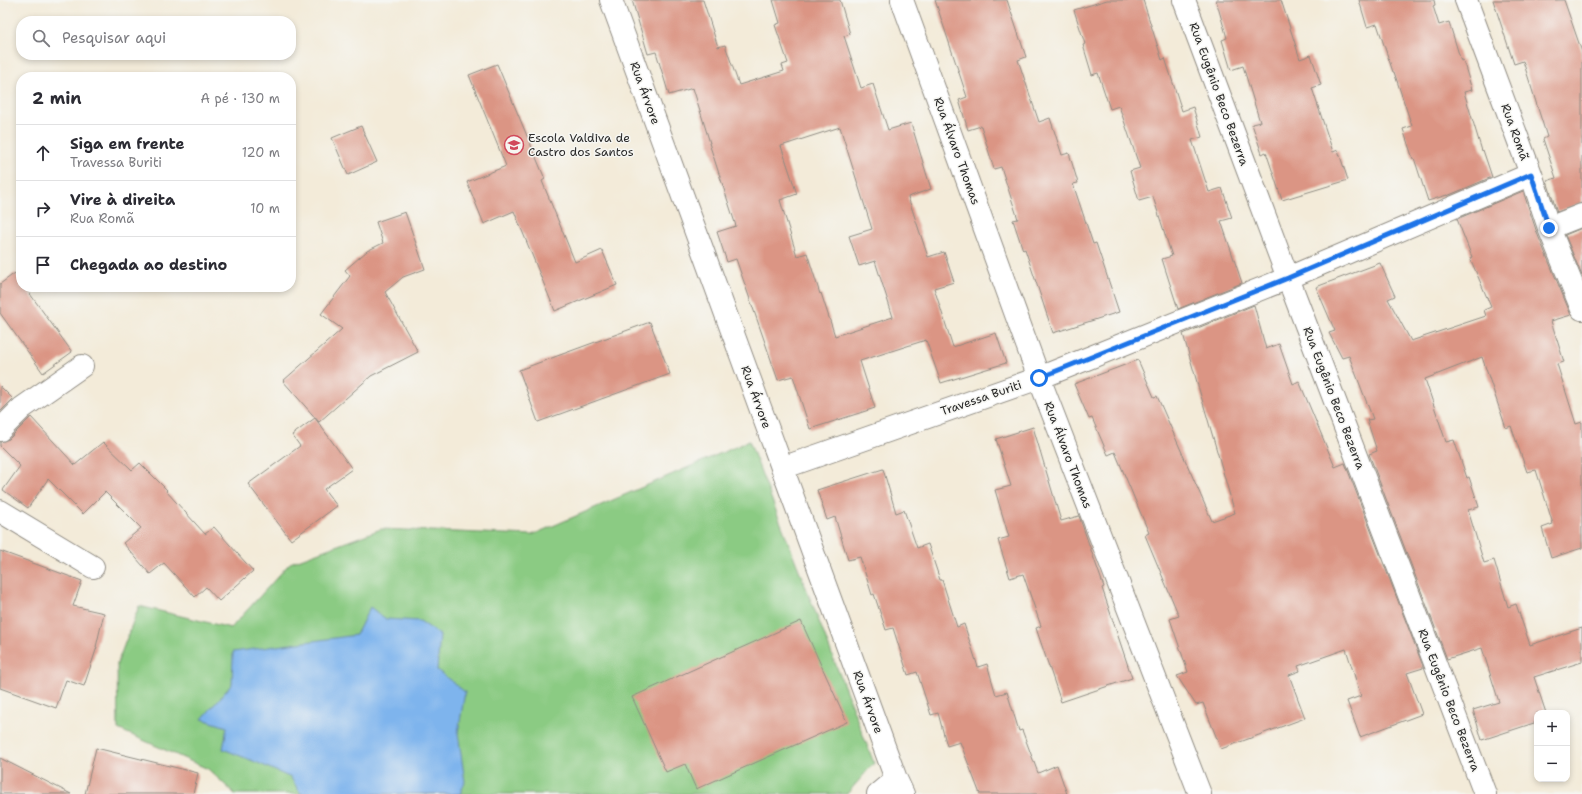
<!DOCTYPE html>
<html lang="pt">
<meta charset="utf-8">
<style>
body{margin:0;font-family:"Shantell Sans",sans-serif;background:#f7f7f7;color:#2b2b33}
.controls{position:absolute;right:12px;bottom:12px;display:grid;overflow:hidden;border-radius:8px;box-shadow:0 2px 6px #0003}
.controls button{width:36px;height:36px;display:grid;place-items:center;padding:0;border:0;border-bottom:1px solid #e1e1e2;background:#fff;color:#2b2b33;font:20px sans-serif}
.stop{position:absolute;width:12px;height:12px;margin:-9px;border:3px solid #1a73e8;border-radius:50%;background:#fff}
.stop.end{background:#1a73e8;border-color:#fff;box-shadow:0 1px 4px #0008}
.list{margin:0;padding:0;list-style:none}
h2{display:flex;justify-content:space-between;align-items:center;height:52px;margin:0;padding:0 16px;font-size:17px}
h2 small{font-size:13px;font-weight:400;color:#7c7c81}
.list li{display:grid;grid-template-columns:26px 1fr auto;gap:12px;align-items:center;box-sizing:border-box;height:56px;padding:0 16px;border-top:1px solid #e1e1e2}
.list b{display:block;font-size:15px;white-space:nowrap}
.list p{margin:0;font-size:13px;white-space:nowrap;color:#7c7c81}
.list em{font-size:13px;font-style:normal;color:#7c7c81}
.icon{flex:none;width:22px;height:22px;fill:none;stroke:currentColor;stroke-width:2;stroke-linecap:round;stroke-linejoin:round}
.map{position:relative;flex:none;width:1582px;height:794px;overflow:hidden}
.search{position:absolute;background:#fff;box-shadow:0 2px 6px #0003;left:16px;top:16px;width:280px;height:44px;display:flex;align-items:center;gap:10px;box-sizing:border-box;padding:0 14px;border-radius:16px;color:#7c7c81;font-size:15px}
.panel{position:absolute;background:#fff;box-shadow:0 2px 6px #0003;left:16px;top:72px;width:280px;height:220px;border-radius:16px}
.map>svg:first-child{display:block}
</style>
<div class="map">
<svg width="1582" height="794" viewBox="0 0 1582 794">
<rect width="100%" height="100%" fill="#f6f6f2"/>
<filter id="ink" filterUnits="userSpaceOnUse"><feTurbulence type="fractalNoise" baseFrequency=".025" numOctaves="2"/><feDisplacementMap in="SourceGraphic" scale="8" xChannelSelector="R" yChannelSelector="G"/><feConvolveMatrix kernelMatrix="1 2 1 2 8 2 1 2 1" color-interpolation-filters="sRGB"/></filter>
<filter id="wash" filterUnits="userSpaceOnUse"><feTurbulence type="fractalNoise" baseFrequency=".012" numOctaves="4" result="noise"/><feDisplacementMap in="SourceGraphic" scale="16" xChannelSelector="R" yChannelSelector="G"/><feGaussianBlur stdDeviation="0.9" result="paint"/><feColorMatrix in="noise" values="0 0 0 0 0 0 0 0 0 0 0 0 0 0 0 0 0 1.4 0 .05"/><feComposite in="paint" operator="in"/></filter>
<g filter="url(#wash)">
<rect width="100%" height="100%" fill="#f3ebd9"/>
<!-- green -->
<path fill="#8bcb83" stroke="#5b7b57" d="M 749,441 L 874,763 L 847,794 L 235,794 L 208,769 L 118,729 L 117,664 L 139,606 L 231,628 L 290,563 L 381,529 L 532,535 Z"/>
<!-- water -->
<path fill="#7eb4ed" stroke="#54708c" d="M 370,607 L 386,619 L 420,621 L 440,635 L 437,670 L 465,692 L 458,733 L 465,782 L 460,794 L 301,794 L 291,778 L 258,763 L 223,749 L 227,727 L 202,719 L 232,684 L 233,652 L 356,635 Z"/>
<g id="blocks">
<!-- building -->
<path fill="#db9584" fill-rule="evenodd" d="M 632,0 L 703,0 L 718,47 L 725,45 L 739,85 L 784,71 L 782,65 L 788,63 L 775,25 L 780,23 L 773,0 L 840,0 L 850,34 L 844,36 L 861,88 L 873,84 L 888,130 L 911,123 L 931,189 L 908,197 L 928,257 L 944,252 L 954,282 L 934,288 L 953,347 L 996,333 L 1006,363 L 941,383 L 926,340 L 860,361 L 875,408 L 810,429 L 793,376 L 778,380 L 736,259 L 727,262 L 717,232 L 736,226 L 709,143 L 710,143 L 693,88 L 669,95 L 656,52 L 648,54 ZM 840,127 L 872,229 L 849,236 L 859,266 L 875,261 L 893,317 L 835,336 L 821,293 L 820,294 L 807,253 L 797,256 L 780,200 L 797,194 L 781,146 Z
M 935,0 L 1007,0 L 1026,57 L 1018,60 L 1039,122 L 1050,118 L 1062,155 L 1069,153 L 1078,183 L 1073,184 L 1093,244 L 1096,243 L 1119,312 L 1053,333 L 1025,249 L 1023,250 L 1013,220 L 1018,219 L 1001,167 L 994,169 L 981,126 L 968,130 L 959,100 L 967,97 Z
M 1107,0 L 1143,0 L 1162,60 L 1165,58 L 1182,111 L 1193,107 L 1202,137 L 1192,140 L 1209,192 L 1222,188 L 1232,218 L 1221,221 L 1242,283 L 1178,309 L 1162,259 L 1172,256 L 1153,197 L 1139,201 L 1130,171 L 1140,168 L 1119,106 L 1110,109 L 1098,73 L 1092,75 L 1083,45 L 1085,44 L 1074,10 Z
M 1216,0 L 1281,0 L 1300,59 L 1311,55 L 1321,85 L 1312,88 L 1333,152 L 1338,150 L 1348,180 L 1282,200 L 1266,152 L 1262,154 L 1252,124 L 1260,122 L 1243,66 L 1231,70 L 1222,40 L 1227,38 Z
M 1359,0 L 1434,0 L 1435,5 L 1433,6 L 1439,25 L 1449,22 L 1461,61 L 1463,60 L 1472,90 L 1464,92 L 1482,151 L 1483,150 L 1492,177 L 1447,196 L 1447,195 L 1428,201 L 1414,158 L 1413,159 L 1403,129 L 1412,126 L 1394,72 L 1393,72 L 1377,24 L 1367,27 Z
M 1493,0 L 1564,0 L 1582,52 L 1582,203 L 1557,212 L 1547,181 L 1556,178 L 1543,139 L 1547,137 L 1523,61 L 1514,64 Z
M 497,64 L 545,179 L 542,181 L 575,262 L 602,250 L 617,285 L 555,311 L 514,211 L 484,224 L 467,182 L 506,166 L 469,75 Z
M 361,126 L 377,162 L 348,175 L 332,138 Z
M 1523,191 L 1537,233 L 1571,315 L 1551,321 L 1564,362 L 1557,364 L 1576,424 L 1582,422 L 1582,548 L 1551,558 L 1542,528 L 1553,524 L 1536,470 L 1527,472 L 1511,426 L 1506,428 L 1482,357 L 1425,379 L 1446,442 L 1454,440 L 1467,478 L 1469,477 L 1479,507 L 1468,510 L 1484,563 L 1494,560 L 1508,607 L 1516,604 L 1530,645 L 1582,628 L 1582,662 L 1534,677 L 1546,713 L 1537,713 L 1537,722 L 1482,740 L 1473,710 L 1499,702 L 1482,648 L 1447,659 L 1369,454 L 1377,451 L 1367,420 L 1373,419 L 1349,356 L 1342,358 L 1329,333 L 1335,331 L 1316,287 L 1380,263 L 1395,296 L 1388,299 L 1411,341 L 1486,316 L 1484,310 L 1491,307 L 1470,258 L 1472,257 L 1457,219 Z
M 405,212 L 425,269 L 403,277 L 385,292 L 418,352 L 371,376 L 319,422 L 283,381 L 342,329 L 321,314 L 350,276 L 345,270 L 367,251 L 383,243 L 376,222 Z
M 1582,228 L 1582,276 L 1565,235 Z
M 15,273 L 21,281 L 21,287 L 25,287 L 72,352 L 43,373 L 0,313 L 0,284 Z
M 1254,305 L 1266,349 L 1279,344 L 1293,384 L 1299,381 L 1335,467 L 1345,463 L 1423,666 L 1423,668 L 1407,673 L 1422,714 L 1360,737 L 1347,701 L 1361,696 L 1346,649 L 1298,666 L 1300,671 L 1289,675 L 1305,718 L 1221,749 L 1203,703 L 1196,705 L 1177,676 L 1188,672 L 1170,619 L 1179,616 L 1145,535 L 1149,533 L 1115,452 L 1108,455 L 1092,418 L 1089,419 L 1074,384 L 1138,360 L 1154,397 L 1157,396 L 1212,521 L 1235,513 L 1183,334 Z
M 650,322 L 670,374 L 538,422 L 519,370 Z
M 0,386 L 13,399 L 0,412 Z
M 31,417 L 75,465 L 103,442 L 132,470 L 140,463 L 167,490 L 166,491 L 205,534 L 214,527 L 253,571 L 219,601 L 206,587 L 195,597 L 164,563 L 150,574 L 123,543 L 141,528 L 105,492 L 83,514 L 48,479 L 28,508 L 3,490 L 20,466 L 0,446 L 0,442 L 9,439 Z
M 315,418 L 352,469 L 324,489 L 337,506 L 291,540 L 248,484 L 300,446 L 292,435 Z
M 1033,427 L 1061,521 L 1079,516 L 1104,587 L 1102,588 L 1132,678 L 1061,702 L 1036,628 L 1041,626 L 1023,574 L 1010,578 L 998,540 L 1009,537 L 995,490 L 1011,486 L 996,439 Z
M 883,469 L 896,513 L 904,510 L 917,548 L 928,544 L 940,580 L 942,580 L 957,627 L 964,624 L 978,667 L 987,664 L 996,695 L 1007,692 L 1019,731 L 1022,730 L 1038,773 L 1057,765 L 1067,794 L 980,794 L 960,742 L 947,746 L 938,713 L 931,715 L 917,672 L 908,675 L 893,628 L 886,630 L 874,594 L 872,595 L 860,557 L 848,560 L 835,517 L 827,520 L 817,490 Z
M 0,551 L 82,581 L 73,606 L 104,613 L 96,647 L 97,647 L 84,686 L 66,680 L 56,708 L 0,688 Z
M 801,621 L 847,722 L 696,789 L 685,764 L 666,772 L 632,697 Z
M 96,748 L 198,773 L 193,794 L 85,794 Z
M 0,758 L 71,794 L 0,794 Z"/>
</g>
</g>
<g filter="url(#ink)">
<use href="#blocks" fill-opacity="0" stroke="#8f8b82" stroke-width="1"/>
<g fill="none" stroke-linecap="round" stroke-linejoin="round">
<!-- street casing -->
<g stroke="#8f8b82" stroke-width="24">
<path id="street" d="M 611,0 L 896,779 L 903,794
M 902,0 L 1039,378 L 1200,794
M 1184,0 L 1288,278 L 1485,794
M 1466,0 L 1531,174 L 1549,228 L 1582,309
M 1549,228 L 1582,215
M 0,430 L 22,408 L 82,366
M 782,468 L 1039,378 L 1288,278 L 1531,174
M 0,511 L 93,567
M 878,794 L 896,779"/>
</g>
<!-- street -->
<use href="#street" stroke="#fff" stroke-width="22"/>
</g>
</g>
<g fill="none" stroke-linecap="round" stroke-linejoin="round" filter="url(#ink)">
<!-- route -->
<path stroke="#1a73e8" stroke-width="5" d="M 1039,378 L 1288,278 L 1531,174 L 1549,228"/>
</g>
<!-- icons -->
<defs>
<g id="school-ring" transform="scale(1)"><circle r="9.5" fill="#f6f6f2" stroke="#d1495b" stroke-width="1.5"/><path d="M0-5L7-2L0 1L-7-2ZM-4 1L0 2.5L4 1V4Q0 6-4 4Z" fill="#d1495b"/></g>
</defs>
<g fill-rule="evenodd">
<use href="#school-ring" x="514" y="145"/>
</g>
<g text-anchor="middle" stroke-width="3" stroke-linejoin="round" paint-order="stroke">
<!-- street labels -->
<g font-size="12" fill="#2b2b2b" stroke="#f6f6f2">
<text transform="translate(645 93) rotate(70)" y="4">Rua Árvore</text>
<text transform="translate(1219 94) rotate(70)" y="4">Rua Eugênio Beco Bezerra</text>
<text transform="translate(1515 132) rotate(70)" y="4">Rua Romã</text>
<text transform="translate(957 151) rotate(70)" y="4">Rua Álvaro Thomas</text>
<text transform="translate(756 397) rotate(70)" y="4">Rua Árvore</text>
<text transform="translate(981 398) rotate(-19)" y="4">Travessa Buriti</text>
<text transform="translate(1334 398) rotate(69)" y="4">Rua Eugênio Beco Bezerra</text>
<text transform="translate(1068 455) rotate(69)" y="4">Rua Álvaro Thomas</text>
<text transform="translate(1449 700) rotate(69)" y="4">Rua Eugênio Beco Bezerra</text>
<text transform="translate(868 702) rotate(70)" y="4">Rua Árvore</text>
</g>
<!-- poi labels -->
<g font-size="12" fill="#2b2b2b" stroke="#f6f6f2" text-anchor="start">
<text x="528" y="142">Escola Valdiva de<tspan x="528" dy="14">Castro dos Santos</tspan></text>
</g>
</g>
</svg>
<div class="controls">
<button>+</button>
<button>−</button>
</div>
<div class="stop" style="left:1039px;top:378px"></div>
<div class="stop end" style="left:1549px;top:228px"></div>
<div class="search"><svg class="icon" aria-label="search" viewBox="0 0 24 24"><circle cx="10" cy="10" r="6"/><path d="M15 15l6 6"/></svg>Pesquisar aqui</div>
<section class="panel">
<h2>2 min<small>A pé · 130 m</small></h2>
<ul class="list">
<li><svg class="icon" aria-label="ahead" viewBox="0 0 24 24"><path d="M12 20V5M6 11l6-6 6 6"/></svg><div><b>Siga em frente</b><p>Travessa Buriti</p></div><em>120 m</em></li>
<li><svg class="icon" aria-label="right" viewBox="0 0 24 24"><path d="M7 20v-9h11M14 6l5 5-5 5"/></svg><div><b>Vire à direita</b><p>Rua Romã</p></div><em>10 m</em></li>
<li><svg class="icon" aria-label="arrive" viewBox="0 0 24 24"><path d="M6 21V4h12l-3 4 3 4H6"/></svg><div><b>Chegada ao destino</b></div></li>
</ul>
</section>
</div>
